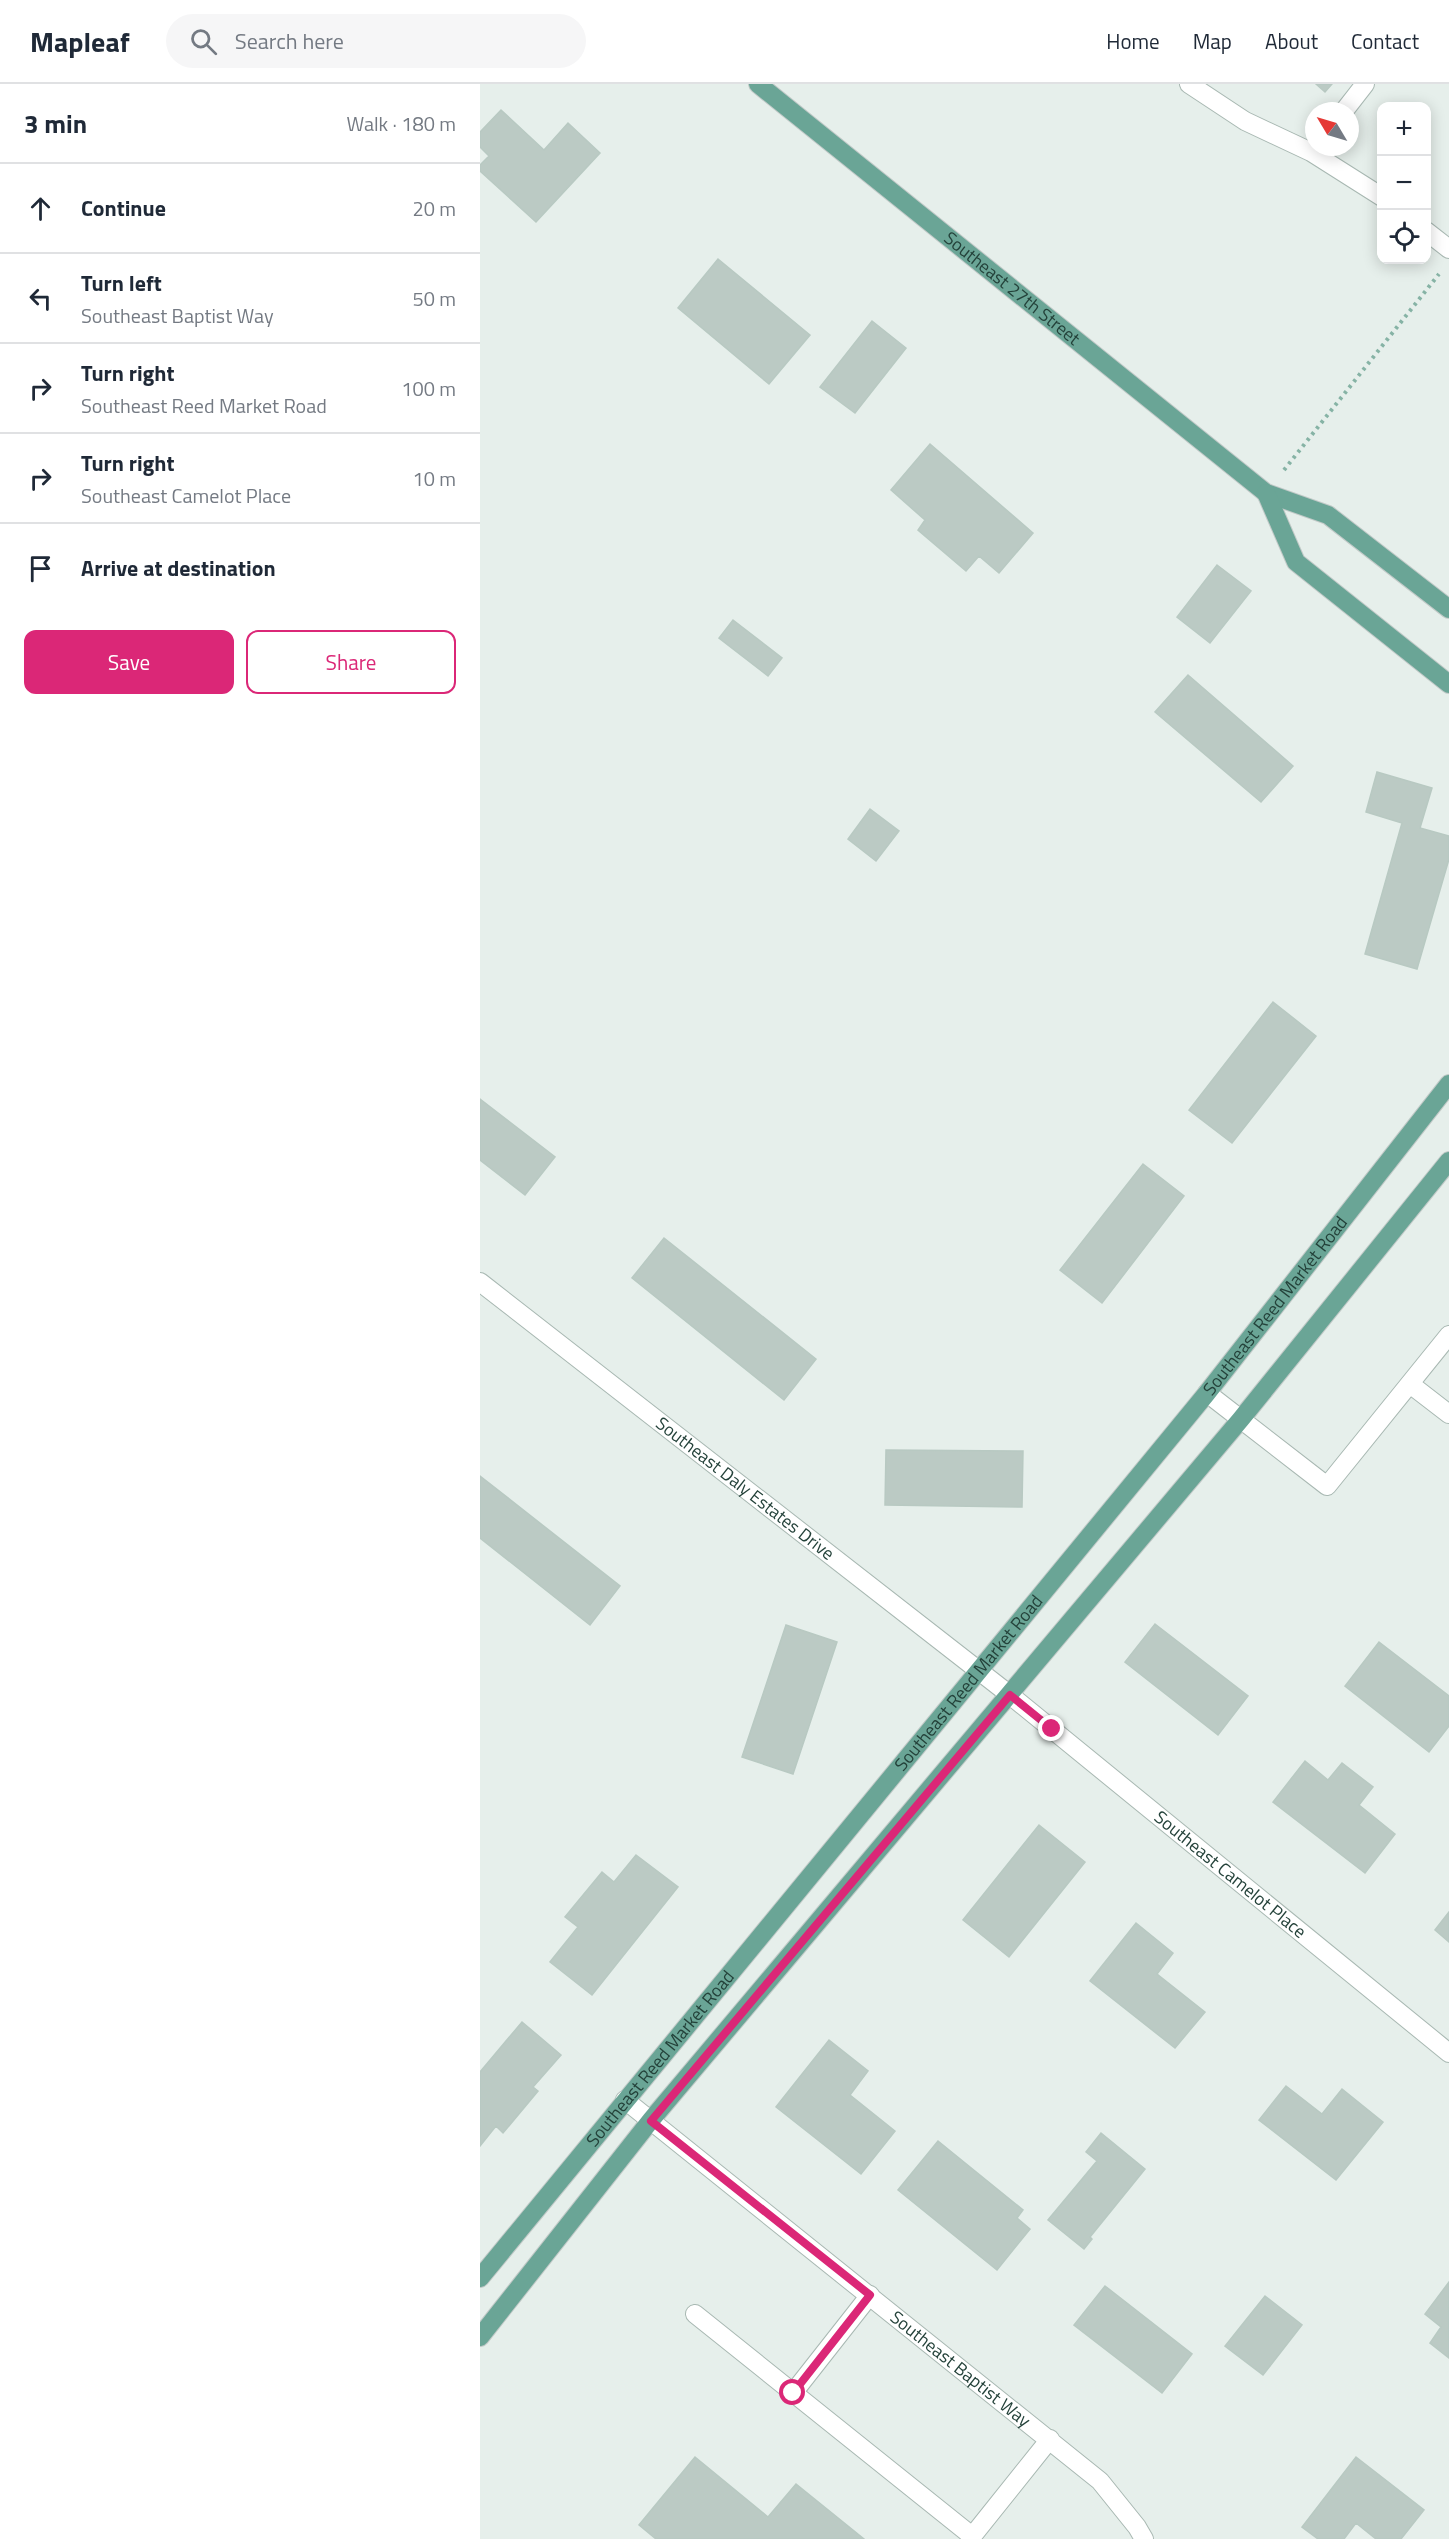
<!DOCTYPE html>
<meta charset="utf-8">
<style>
body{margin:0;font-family:"Titillium Web",sans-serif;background:#f6f6f7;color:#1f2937}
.controls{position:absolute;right:18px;top:18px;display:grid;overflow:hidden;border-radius:12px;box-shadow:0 3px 15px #0003}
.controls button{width:54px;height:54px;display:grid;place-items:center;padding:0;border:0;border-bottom:2px solid #e0e1e3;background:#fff;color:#1f2937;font:30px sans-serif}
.compass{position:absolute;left:825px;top:18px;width:54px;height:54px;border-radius:50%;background:#fff;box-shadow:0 3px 15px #0003;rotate:308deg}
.stop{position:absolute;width:18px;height:18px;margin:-14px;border:4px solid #db2777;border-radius:50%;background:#fff}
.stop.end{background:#db2777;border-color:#fff;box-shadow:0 2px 6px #0008}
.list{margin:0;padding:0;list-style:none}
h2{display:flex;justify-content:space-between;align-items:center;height:78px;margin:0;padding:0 24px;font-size:26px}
h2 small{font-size:20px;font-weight:400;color:#747a83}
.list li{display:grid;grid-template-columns:39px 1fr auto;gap:18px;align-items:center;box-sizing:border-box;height:90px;padding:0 24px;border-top:2px solid #e0e1e3}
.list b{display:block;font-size:22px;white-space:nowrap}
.list p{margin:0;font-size:20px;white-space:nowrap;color:#747a83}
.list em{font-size:20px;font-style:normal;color:#747a83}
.actions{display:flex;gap:12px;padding:18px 24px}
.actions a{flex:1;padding:14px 0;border:2px solid #db2777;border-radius:12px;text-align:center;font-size:21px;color:#db2777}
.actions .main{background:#db2777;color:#fff}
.icon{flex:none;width:33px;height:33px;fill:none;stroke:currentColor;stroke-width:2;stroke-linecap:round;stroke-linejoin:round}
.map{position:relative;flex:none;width:969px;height:2455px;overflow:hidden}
header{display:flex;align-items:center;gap:36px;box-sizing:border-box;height:84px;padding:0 30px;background:#fff;border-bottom:2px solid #e0e1e3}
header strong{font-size:28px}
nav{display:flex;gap:33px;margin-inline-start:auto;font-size:21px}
.search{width:420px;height:54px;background:#f6f6f7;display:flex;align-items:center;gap:15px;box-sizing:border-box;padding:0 21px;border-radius:33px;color:#747a83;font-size:22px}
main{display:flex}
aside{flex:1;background:#fff}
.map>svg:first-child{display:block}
</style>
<header>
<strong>Mapleaf</strong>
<div class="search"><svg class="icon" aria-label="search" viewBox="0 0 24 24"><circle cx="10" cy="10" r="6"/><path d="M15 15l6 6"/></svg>Search here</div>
<nav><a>Home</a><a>Map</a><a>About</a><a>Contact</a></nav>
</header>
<main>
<aside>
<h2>3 min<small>Walk · 180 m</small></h2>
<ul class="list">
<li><svg class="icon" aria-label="ahead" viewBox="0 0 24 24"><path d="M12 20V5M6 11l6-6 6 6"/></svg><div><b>Continue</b></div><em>20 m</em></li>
<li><svg class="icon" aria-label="left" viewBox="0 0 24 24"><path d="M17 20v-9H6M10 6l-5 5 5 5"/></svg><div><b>Turn left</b><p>Southeast Baptist Way</p></div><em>50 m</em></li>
<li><svg class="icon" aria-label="right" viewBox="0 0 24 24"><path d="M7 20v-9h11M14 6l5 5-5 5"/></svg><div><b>Turn right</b><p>Southeast Reed Market Road</p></div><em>100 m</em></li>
<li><svg class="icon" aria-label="right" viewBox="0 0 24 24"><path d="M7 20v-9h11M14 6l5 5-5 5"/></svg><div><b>Turn right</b><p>Southeast Camelot Place</p></div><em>10 m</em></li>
<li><svg class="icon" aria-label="arrive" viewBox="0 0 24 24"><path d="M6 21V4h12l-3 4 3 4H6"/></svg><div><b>Arrive at destination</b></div></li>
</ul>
<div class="actions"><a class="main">Save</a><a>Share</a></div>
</aside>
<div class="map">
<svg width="969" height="2455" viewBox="0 0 969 2455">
<rect width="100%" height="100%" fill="#e6efeb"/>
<!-- building -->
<path fill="#bbcac4" stroke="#b8c9c2" stroke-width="1.5" d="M 836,0 L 852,0 L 845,8 Z
M 21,26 L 64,66 L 88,39 L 120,69 L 56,138 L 0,87 L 0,81 L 9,72 L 0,63 L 0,48 Z
M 238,175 L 330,251 L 289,300 L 198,224 Z
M 392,237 L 426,264 L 375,329 L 340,303 Z
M 450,360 L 553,449 L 519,489 L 499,472 L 486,487 L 438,446 L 445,436 L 411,406 Z
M 737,481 L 771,507 L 730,559 L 697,533 Z
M 253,536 L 302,574 L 288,592 L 239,554 Z
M 708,591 L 813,682 L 781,718 L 675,628 Z
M 897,688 L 952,704 L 940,744 L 969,752 L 969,775 L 937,885 L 885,870 L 922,739 L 886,728 Z
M 390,725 L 419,747 L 396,777 L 368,755 Z
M 793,918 L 836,952 L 752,1059 L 709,1026 Z
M 0,1015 L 75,1073 L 45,1111 L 0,1076 Z
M 663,1080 L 704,1112 L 622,1219 L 580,1186 Z
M 184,1154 L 336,1275 L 304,1316 L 152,1194 Z
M 406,1366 L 543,1367 L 542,1423 L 405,1421 Z
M 0,1392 L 140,1502 L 110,1541 L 0,1454 Z
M 675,1540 L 768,1612 L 738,1651 L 645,1578 Z
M 306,1541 L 357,1558 L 313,1690 L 262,1673 Z
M 899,1558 L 969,1612 L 969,1642 L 949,1668 L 865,1602 Z
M 825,1677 L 848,1696 L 862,1679 L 893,1703 L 879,1721 L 915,1750 L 885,1789 L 793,1718 Z
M 559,1741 L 605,1778 L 529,1873 L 483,1836 Z
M 156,1771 L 198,1803 L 112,1911 L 70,1878 L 98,1843 L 85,1833 L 122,1788 L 134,1798 Z
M 969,1828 L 969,1858 L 955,1846 Z
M 656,1839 L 693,1869 L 677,1890 L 725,1928 L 695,1964 L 610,1897 Z
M 42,1938 L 81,1971 L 53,2003 L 58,2007 L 23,2049 L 16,2042 L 0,2062 L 0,1988 Z
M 349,1956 L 388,1987 L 370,2011 L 415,2047 L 381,2090 L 296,2023 Z
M 806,2002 L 842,2030 L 862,2005 L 903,2038 L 856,2096 L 779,2036 Z
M 621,2049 L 665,2085 L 610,2153 L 612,2155 L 604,2165 L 568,2136 L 617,2077 L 606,2068 Z
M 458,2057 L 543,2126 L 537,2134 L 550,2145 L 517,2186 L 418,2106 Z
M 969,2198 L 969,2274 L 950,2259 L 961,2243 L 945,2230 Z
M 625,2202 L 712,2270 L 682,2309 L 594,2241 Z
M 785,2212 L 822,2241 L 783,2291 L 745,2262 Z
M 215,2373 L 288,2433 L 316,2400 L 384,2455 L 176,2455 L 159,2441 Z
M 876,2373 L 944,2426 L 921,2455 L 896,2455 L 876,2439 L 864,2455 L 838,2455 L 822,2443 Z"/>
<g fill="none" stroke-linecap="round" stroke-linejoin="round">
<!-- minor casing -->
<g stroke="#a8b8b2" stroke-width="20">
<g id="minor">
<path d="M 709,0 L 765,37 L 831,68 L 902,113"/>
<path d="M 864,27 L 885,0"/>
<path d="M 946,147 L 969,165"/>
<path id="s1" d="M 0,1198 L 530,1611 L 969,1969"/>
<path d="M 930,1300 L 969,1330"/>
<path d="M 727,1309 L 847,1402 L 969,1251"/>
<path id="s2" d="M 145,2016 L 620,2397 L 657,2443 L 664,2455"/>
<path d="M 215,2230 L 492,2452"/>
<path d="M 313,2309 L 390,2211"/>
<path d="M 490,2455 L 570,2355"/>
</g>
</g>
<!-- major casing -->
<g stroke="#c2cac8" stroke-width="20">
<g id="major">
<path id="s3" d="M 278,0 L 786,409 L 848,431 L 969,525"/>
<path d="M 786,409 L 816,478 L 969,600"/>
<path id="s4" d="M 0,2194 L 727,1309 L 969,1000"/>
<path d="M 0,2253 L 171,2036 L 761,1335 L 969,1077"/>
</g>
</g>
<!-- path -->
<path stroke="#86b3a5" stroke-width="4" stroke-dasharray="3 4.5" stroke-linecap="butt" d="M 804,386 L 959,190"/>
<!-- minor -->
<use href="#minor" stroke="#fff" stroke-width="18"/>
<!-- major -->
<use href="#major" stroke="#6aa596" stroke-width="18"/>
</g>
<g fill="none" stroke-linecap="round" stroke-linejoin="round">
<!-- route -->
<path stroke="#db2777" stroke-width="8" d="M 313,2309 L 390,2211 L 171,2037 L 530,1611 L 572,1645"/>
</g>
<g text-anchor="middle" stroke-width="6" stroke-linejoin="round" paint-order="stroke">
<!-- street labels -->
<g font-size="18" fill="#24423a" stroke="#f7fbf9">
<text dy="6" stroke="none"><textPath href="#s3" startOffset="326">Southeast 27th Street</textPath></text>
<text dy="6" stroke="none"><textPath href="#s4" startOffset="1256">Southeast Reed Market Road</textPath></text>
<text dy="6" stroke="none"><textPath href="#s1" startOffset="336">Southeast Daly Estates Drive</textPath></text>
<text dy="6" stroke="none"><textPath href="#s4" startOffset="770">Southeast Reed Market Road</textPath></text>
<text dy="6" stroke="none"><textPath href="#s1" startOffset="956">Southeast Camelot Place</textPath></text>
<text dy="6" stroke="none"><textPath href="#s4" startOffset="284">Southeast Reed Market Road</textPath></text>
<text dy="6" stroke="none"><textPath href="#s2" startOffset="430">Southeast Baptist Way</textPath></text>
</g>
</g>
</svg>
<div class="controls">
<button>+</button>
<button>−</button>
<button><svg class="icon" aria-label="locate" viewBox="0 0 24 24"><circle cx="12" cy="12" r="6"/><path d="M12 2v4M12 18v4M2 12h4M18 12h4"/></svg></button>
</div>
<svg class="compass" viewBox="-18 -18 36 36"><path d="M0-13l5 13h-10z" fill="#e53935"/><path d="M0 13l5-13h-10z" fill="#747a83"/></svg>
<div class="stop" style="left:313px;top:2309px"></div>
<div class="stop end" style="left:572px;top:1645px"></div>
</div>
</main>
